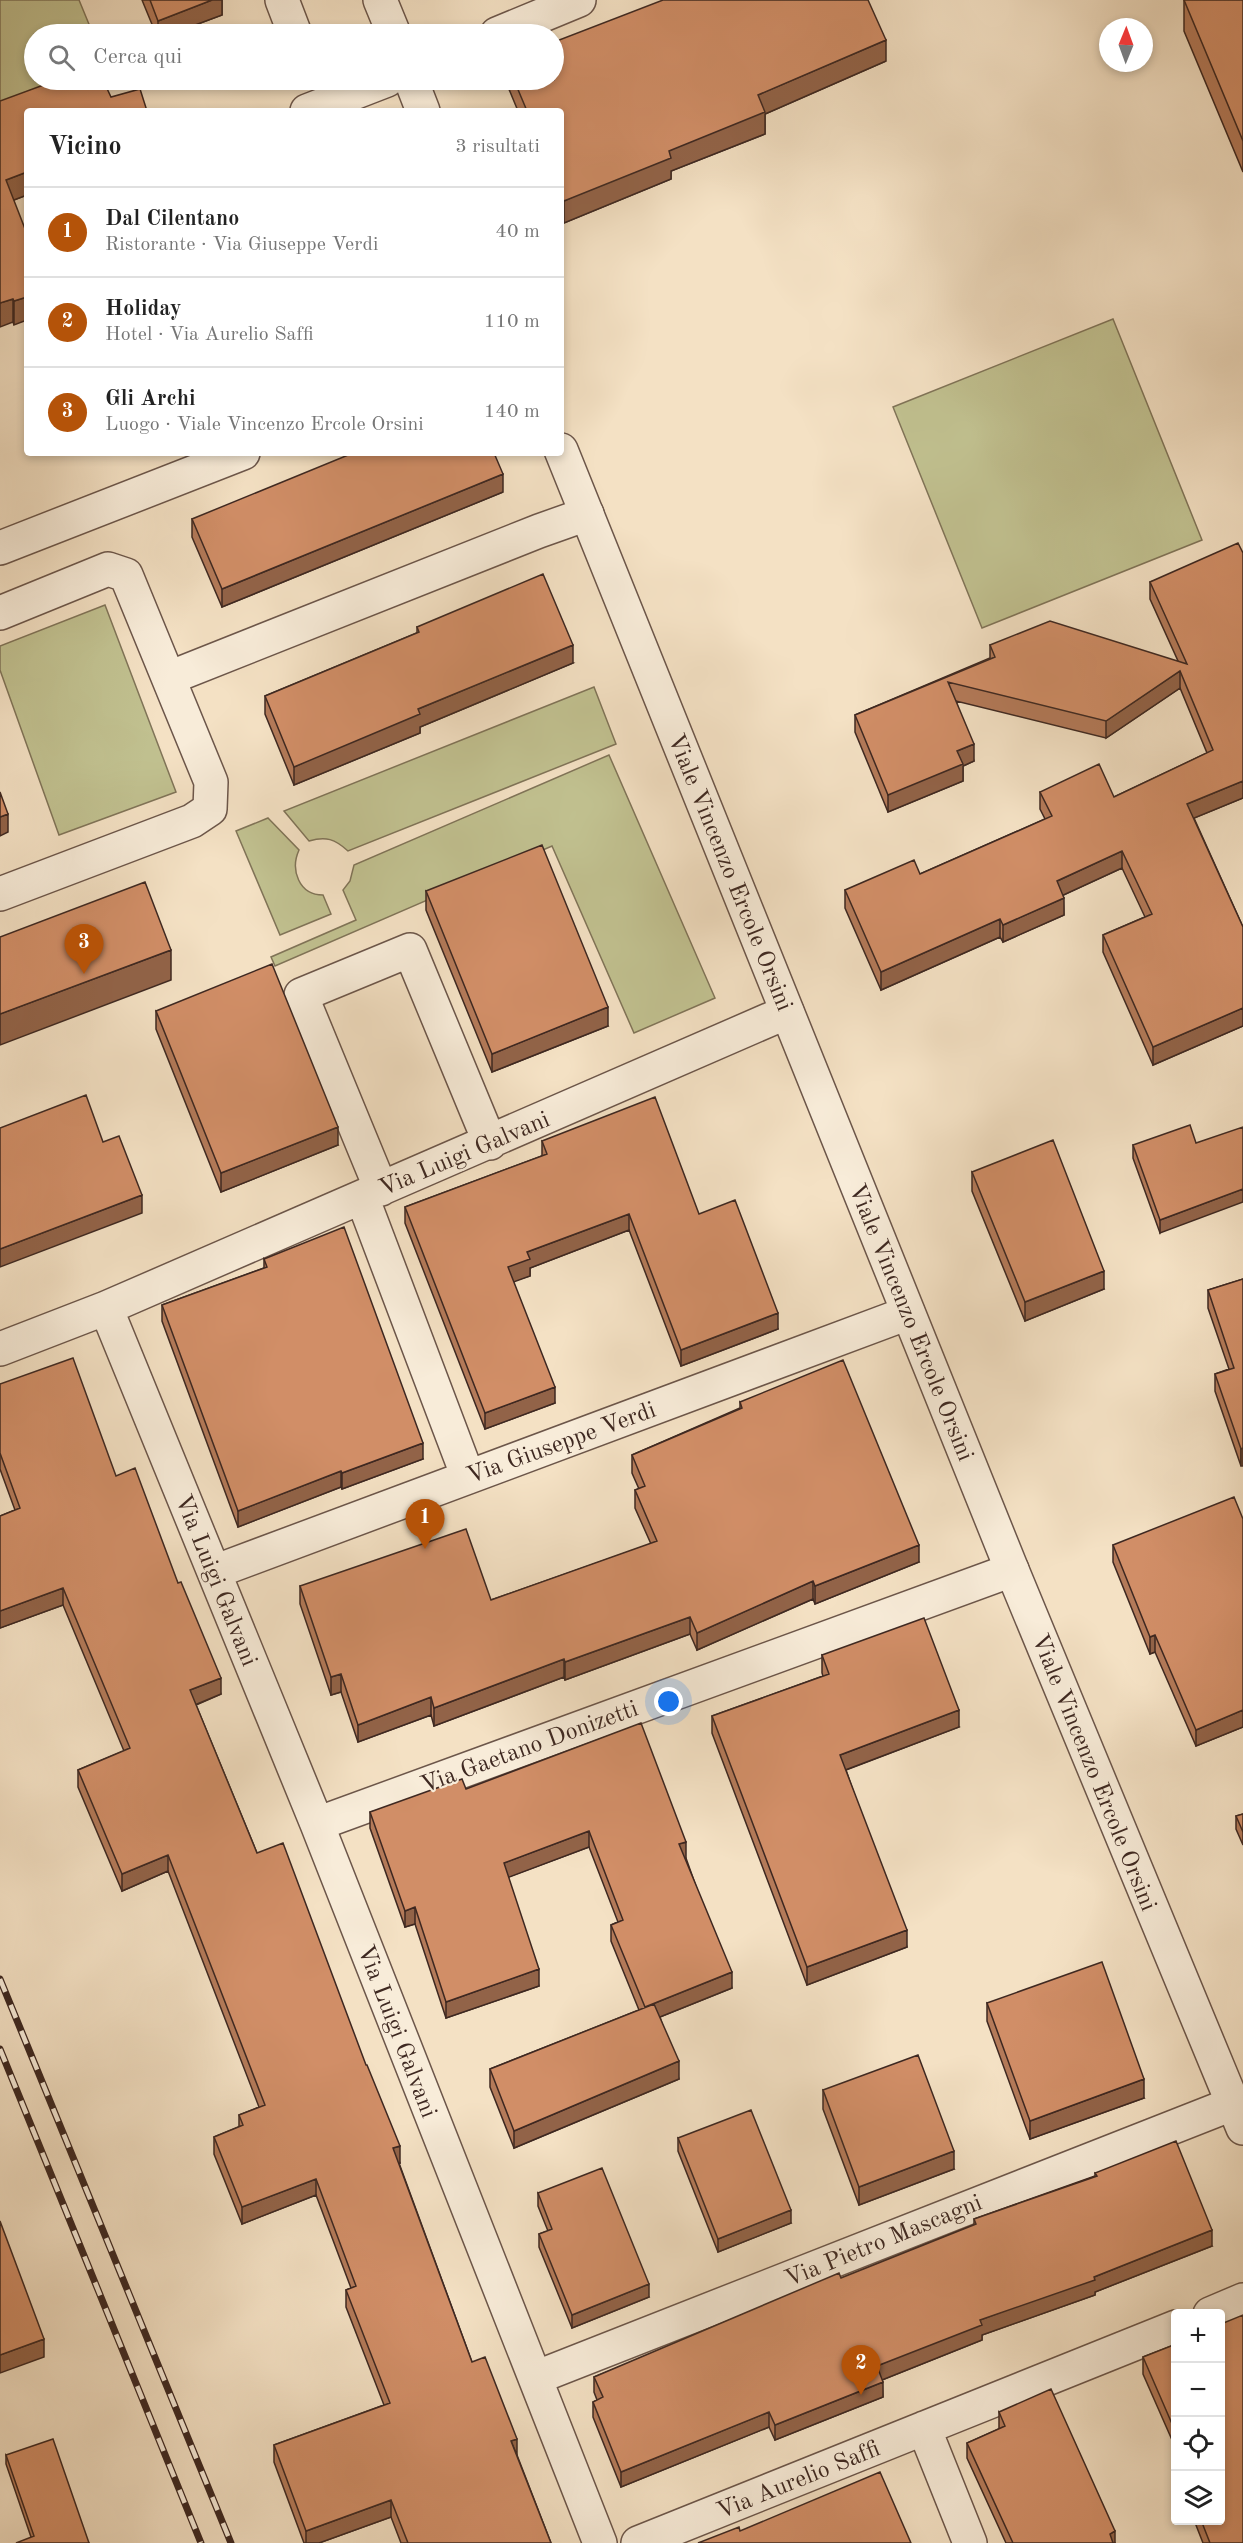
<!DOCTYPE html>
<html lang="it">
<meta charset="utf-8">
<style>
body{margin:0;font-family:"Old Standard TT",serif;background:#f6f6f6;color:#222}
.controls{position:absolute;right:18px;bottom:18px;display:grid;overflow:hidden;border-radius:6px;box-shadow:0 3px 9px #0003}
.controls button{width:54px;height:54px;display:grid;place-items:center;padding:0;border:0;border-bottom:2px solid #e0e0e0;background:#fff;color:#222;font:30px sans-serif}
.compass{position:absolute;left:1099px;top:18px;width:54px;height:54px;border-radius:50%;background:#fff;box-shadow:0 3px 9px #0003;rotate:1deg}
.you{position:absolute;left:669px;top:1702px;width:21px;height:21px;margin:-15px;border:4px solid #fff;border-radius:50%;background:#1a73e8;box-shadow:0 0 0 9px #1a73e833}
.badge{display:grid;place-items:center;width:39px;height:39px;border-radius:50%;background:#b45309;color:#fff;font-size:20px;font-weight:700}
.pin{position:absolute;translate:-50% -50px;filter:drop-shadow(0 2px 3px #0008)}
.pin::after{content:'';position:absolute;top:32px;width:21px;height:18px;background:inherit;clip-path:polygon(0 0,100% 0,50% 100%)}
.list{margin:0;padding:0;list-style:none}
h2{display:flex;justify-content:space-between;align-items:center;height:78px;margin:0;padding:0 24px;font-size:26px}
h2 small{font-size:20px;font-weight:400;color:#767676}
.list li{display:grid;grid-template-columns:39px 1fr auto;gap:18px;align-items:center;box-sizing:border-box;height:90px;padding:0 24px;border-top:2px solid #e0e0e0}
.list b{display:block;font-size:22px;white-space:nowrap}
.list p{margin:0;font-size:20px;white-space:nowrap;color:#767676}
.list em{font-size:20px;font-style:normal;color:#767676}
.icon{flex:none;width:33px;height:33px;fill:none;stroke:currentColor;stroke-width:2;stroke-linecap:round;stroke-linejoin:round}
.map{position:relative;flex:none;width:1243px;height:2543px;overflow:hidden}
.search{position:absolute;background:#fff;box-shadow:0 3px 9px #0003;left:24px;top:24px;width:540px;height:66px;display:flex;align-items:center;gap:15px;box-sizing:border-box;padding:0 21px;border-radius:33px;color:#767676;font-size:22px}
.panel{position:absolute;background:#fff;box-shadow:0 3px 9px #0003;left:24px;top:108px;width:540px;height:348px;border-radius:6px}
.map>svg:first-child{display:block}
</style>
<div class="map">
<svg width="1243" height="2543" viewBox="0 0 1243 2543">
<rect width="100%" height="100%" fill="#f4e1c4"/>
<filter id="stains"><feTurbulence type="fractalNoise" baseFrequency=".00333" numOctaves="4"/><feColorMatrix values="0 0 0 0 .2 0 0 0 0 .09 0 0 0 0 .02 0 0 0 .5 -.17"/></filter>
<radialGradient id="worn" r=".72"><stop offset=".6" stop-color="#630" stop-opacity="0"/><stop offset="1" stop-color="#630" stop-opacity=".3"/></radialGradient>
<!-- green -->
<path fill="#c1c190" stroke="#807458" stroke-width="1.5" d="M 0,0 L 79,0 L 93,34 L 34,34 L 34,80 L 59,80 L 0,103 Z
M 1113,319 L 1202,540 L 982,628 L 893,407 Z
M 105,605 L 176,792 L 59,835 L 0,670 L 0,646 Z
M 594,687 L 616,744 L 348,851 C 335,839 326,836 309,841 L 284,811 Z
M 609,755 L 715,998 L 634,1033 L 552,846 L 275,966 L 271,957 L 356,920 L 343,890 L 350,881 L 354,865 Z
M 268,818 L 299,850 C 290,870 299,895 323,895 L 331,914 L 280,935 L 236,831 Z"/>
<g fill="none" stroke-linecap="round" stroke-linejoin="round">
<!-- minor casing -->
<g stroke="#6c564a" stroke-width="36">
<path id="minor" d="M 282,0 L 295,34
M 497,34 L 579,0
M 307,111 L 387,80
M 0,548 L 243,453
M 0,613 L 108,569 L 126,575 L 211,782 L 210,809 L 192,821 L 0,894
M 169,678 L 539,531 L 587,514
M 381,1189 L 301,995 L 410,950 L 490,1143
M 362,1197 L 468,1477
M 106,1308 L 317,1824 L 600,2543
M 0,1349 L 106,1308 L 787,1012
M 214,1572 L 908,1313
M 317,1824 L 1012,1570
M 1210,2314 L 1243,2300
M 535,2378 L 1232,2104
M 924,2428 L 970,2543
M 638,2543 L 1176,2327"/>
</g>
<!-- tertiary casing -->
<g stroke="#6c564a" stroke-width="36">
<path id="tertiary" d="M 380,0 L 394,34
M 411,80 L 423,111
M 561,450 L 1012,1570 L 1243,2128"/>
</g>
<!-- minor -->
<use href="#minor" stroke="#f8ecd9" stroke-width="33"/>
<!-- tertiary -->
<use href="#tertiary" stroke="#f8ecd9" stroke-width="33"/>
<!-- rail casing -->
<g stroke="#3e2821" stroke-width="7">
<path id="rail" d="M 0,1979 L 231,2543
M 0,2049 L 201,2543"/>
</g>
<!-- rail -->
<use href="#rail" stroke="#f8ecd9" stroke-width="4.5" stroke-dasharray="14" stroke-linecap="butt"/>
</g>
<!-- wall -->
<path fill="#b47a59" stroke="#3e2821" stroke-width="1.5" d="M 142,0 L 222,0 L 222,15 L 171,34 L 156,34 Z
M 1184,0 L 1243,0 L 1243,172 L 1184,31 Z
M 886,61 L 765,114 L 765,134 L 671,171 L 671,179 L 564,223 L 561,216 L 561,111 L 518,111 L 506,82 L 506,80 L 554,80 Z
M 111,97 L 147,111 L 27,111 L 27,195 L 14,200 L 14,325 L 13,322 L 0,101 Z
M 503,492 L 222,607 L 192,537 L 192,519 Z
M 1243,553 L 1243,798 L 1194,818 L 1243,927 L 1243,1026 L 1153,1065 L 1103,952 L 1103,935 L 1145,917 L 1122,868 L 1063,895 L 1064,915 L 1003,942 L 1000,937 L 881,990 L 845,908 L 845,890 L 920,874 L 1045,819 L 1040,809 L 1040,792 L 1114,797 L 1207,753 L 1180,688 L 1106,738 L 956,701 L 974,761 L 963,766 L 963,781 L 888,812 L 855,732 L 855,715 L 990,658 L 990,645 L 1178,661 L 1150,599 L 1150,582 Z
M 417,627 L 573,663 L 420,727 L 420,733 L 294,785 L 265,714 L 265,696 L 417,633 Z
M 426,891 L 608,1026 L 492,1072 L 426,910 Z
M 156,1011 L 338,1145 L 221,1192 L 156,1029 Z
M 542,1141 L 699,1214 L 778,1329 L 681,1366 L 629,1230 L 530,1268 L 530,1276 L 513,1281 L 555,1403 L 485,1429 L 405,1223 L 405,1207 L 542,1156 Z
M 1196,1143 L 1160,1233 L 1133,1158 L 1133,1145 Z
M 972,1172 L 1104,1289 L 1025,1321 L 972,1191 Z
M 264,1259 L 423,1459 L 342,1489 L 341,1487 L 238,1527 L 162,1321 L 162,1305 L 264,1268 Z
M 1243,1279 L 1241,1466 L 1215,1391 L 1215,1374 L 1229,1369 L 1208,1308 L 1208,1290 Z
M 0,1384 L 116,1476 L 178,1583 L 221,1694 L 196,1705 L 257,1853 L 400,2163 L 399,2163 L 472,2362 L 517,2455 L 551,2543 L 401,2543 L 391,2517 L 319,2543 L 304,2543 L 274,2462 L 274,2445 L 384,2405 L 346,2307 L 346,2290 L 351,2288 L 316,2195 L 242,2224 L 214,2154 L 214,2137 L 239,2127 L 239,2115 L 259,2107 L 168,1871 L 122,1891 L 78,1787 L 78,1770 L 124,1751 L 63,1605 L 0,1628 L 0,1516 L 15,1510 L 0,1469 Z
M 740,1402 L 919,1562 L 815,1604 L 813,1599 L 697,1650 L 690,1634 L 565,1680 L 564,1677 L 434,1726 L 431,1715 L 358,1742 L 341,1692 L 331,1695 L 300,1604 L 300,1586 L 491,1600 L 651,1544 L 635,1508 L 635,1490 L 639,1489 L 632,1473 L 632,1455 L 740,1408 Z
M 1243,1519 L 1243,1727 L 1196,1746 L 1155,1652 L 1150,1654 L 1113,1562 L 1113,1545 Z
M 822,1655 L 959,1727 L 846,1770 L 907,1947 L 807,1985 L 712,1733 L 712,1716 L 823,1676 L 822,1673 Z
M 466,1789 L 686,1858 L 732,1988 L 660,2017 L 679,2079 L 514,2148 L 490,2087 L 490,2069 L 639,2010 L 611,1941 L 611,1925 L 618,1922 L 589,1847 L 508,1877 L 539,1986 L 446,2018 L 415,1924 L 405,1927 L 370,1828 L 370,1812 Z
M 1243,1814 L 1243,1845 L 1236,1829 L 1236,1816 Z
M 987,2003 L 1144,2098 L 1030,2139 L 987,2021 Z
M 823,2090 L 954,2169 L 859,2205 L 823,2109 Z
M 678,2138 L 791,2223 L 718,2252 L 678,2151 Z
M 1095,2173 L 1212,2246 L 1095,2292 L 1095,2295 L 982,2335 L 982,2340 L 882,2380 L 883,2397 L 775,2440 L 769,2427 L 621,2487 L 593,2417 L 593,2402 L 597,2400 L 594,2392 L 594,2377 L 974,2225 L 974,2219 L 1095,2176 Z
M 538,2193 L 649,2297 L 572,2328 L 539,2247 L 539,2234 L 548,2231 L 538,2206 Z
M 1176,2344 L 1176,2449 L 1143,2374 L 1143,2357 Z
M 999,2412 L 1115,2543 L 1006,2543 L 967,2458 L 967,2443 L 999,2429 Z
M 6,2455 L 89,2543 L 31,2537 L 6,2464 Z
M 1194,2520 L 1221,2520 L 1243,2543 L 1203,2543 Z"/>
<!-- shaded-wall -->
<path fill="#926348" stroke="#3e2821" stroke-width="1.5" d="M 212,0 L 222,0 L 222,15 L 171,34 L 158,34 L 158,21 Z
M 886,40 L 886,61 L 765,114 L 765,134 L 671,171 L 671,179 L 564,223 L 564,201 L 669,151 L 758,95 Z
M 27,172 L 27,195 L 6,203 L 6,180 Z
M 27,297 L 27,320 L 14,325 L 14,301 Z
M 13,299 L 13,322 L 0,327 L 0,303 Z
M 503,474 L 503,492 L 222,607 L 222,589 Z
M 573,645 L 573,663 L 420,727 L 420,733 L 294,785 L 294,767 L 418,709 Z
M 1180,671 L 1180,688 L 1106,738 L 1106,721 Z
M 974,744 L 974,761 L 963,766 L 963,781 L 888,812 L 888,795 L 957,751 Z
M 1243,781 L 1243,798 L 1187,821 L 1187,804 Z
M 8,814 L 8,832 L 0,836 L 0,817 Z
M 1122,851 L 1122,868 L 1057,898 L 1057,881 Z
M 1064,898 L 1064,915 L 1003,942 L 1003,925 Z
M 1000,919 L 1000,937 L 881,990 L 881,972 Z
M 171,950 L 171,980 L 0,1045 L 0,1014 Z
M 608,1007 L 608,1026 L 492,1072 L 492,1054 Z
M 1243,1008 L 1243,1026 L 1153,1065 L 1153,1047 Z
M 338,1127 L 338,1145 L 221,1192 L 221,1173 Z
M 1243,1189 L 1243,1202 L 1160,1233 L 1160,1220 Z
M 142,1195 L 142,1213 L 0,1267 L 0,1249 Z
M 629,1214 L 629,1230 L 530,1268 L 530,1276 L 508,1284 L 508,1267 L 527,1252 Z
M 1104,1271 L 1104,1289 L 1025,1321 L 1025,1302 Z
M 778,1313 L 778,1329 L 681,1366 L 681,1350 Z
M 555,1387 L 555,1403 L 485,1429 L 485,1413 Z
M 423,1443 L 423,1459 L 342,1489 L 342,1473 Z
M 1243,1448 L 1243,1466 L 1241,1466 L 1241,1449 Z
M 341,1471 L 341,1487 L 238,1527 L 238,1511 Z
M 919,1545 L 919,1562 L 815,1604 L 815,1586 Z
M 813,1581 L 813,1599 L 697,1650 L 697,1633 Z
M 63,1588 L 63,1605 L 0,1628 L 0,1611 Z
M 690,1617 L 690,1634 L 565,1680 L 565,1662 Z
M 1155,1635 L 1155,1652 L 1150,1654 L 1150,1637 Z
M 564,1659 L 564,1677 L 434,1726 L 434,1708 Z
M 341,1674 L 341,1692 L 331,1695 L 331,1677 Z
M 221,1678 L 221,1694 L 190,1707 L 190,1690 Z
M 431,1697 L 431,1715 L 358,1742 L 358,1725 Z
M 959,1710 L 959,1727 L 840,1772 L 840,1755 Z
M 1243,1710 L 1243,1727 L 1196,1746 L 1196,1730 Z
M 589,1831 L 589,1847 L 504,1879 L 504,1863 Z
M 686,1842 L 686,1858 L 679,1860 L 679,1844 Z
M 168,1855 L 168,1871 L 122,1891 L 122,1874 Z
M 415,1907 L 415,1924 L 405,1927 L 405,1911 Z
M 907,1930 L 907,1947 L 807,1985 L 807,1967 Z
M 539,1969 L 539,1986 L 446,2018 L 446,2002 Z
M 732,1972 L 732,1988 L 645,2023 L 645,2007 Z
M 679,2061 L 679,2079 L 514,2148 L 514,2131 Z
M 1144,2079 L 1144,2098 L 1030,2139 L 1030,2121 Z
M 400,2146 L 400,2163 L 393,2165 L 393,2148 Z
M 954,2151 L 954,2169 L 859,2205 L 859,2187 Z
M 316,2179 L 316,2195 L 242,2224 L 242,2207 Z
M 791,2210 L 791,2223 L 718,2252 L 718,2239 Z
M 1212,2230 L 1212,2246 L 1095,2292 L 1095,2295 L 982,2335 L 982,2340 L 877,2382 L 877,2366 L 980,2320 L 1094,2277 Z
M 649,2284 L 649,2297 L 572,2328 L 572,2315 Z
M 44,2339 L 44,2357 L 0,2373 L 0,2355 Z
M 883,2382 L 883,2397 L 775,2440 L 775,2425 Z
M 769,2412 L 769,2427 L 621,2487 L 621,2472 Z
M 517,2439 L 517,2455 L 511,2441 Z
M 391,2500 L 391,2517 L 319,2543 L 306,2543 L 306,2531 Z
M 1115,2531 L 1115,2543 L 1110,2543 L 1110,2534 Z"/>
<!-- building -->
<path fill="#d18e67" stroke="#3e2821" stroke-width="1.5" d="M 150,0 L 212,0 L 158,21 Z
M 663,0 L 868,0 L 886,40 L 758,95 L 765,112 L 669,151 L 671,158 L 564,201 L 561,194 L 561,111 L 527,111 L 514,80 L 554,80 L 554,42 Z
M 1184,0 L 1243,0 L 1243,141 Z
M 57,80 L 103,80 L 111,97 L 140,89 L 147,111 L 27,111 L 27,172 L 6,180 L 27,234 L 27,297 L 14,301 L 13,299 L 0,303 L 0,101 Z
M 353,453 L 494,453 L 503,474 L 222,589 L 192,519 Z
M 1238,543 L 1243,553 L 1243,781 L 1187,804 L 1243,927 L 1243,1008 L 1153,1047 L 1103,935 L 1152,914 L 1122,851 L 1057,881 L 1064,898 L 1003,925 L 1000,919 L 881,972 L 845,890 L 914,860 L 920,874 L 1052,816 L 1040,792 L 1099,764 L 1114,797 L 1213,750 L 1180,671 L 1106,721 L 948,682 L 974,744 L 957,751 L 963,764 L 888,795 L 855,715 L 995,657 L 990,645 L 1050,621 L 1187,664 L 1150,582 Z
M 543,574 L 573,645 L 418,709 L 420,714 L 294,767 L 265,696 L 419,632 L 417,627 Z
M 0,792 L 8,814 L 0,817 Z
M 542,845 L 608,1007 L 492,1054 L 426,891 Z
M 145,882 L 171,950 L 0,1014 L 0,937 Z
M 272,964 L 338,1127 L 221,1173 L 156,1011 Z
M 86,1095 L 103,1142 L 119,1136 L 142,1195 L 0,1249 L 0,1128 Z
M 655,1097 L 699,1214 L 735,1200 L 778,1313 L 681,1350 L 629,1214 L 527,1252 L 530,1259 L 508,1267 L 555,1387 L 485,1413 L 405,1207 L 547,1154 L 542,1141 Z
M 1190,1125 L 1196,1143 L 1243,1127 L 1243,1189 L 1160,1220 L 1133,1145 Z
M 1053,1140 L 1104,1271 L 1025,1302 L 972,1172 Z
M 344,1227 L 423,1443 L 342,1473 L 341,1471 L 238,1511 L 162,1305 L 267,1267 L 264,1259 Z
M 1243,1279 L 1243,1448 L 1241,1449 L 1215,1374 L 1234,1368 L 1208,1290 Z
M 73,1358 L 116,1476 L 135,1468 L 178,1583 L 181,1582 L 221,1678 L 190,1690 L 257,1853 L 283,1843 L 366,2065 L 367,2065 L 400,2146 L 393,2148 L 472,2362 L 485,2357 L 517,2439 L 511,2441 L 551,2543 L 408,2543 L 391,2500 L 306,2531 L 274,2445 L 390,2403 L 346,2290 L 356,2286 L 316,2179 L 242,2207 L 214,2137 L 243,2125 L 239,2115 L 265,2105 L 168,1855 L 122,1874 L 78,1770 L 130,1748 L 63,1588 L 0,1611 L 0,1516 L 20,1508 L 0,1453 L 0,1384 Z
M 843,1360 L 919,1545 L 815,1586 L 813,1581 L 697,1633 L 690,1617 L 565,1662 L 564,1659 L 434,1708 L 431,1697 L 358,1725 L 341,1674 L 331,1677 L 300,1586 L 466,1529 L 491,1600 L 657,1541 L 635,1490 L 645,1486 L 632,1455 L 742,1408 L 740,1402 Z
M 1234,1497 L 1243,1519 L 1243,1710 L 1196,1730 L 1155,1635 L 1150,1637 L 1113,1545 Z
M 924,1618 L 959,1710 L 840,1755 L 907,1930 L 807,1967 L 712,1716 L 829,1674 L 822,1655 Z
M 641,1723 L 686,1842 L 679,1844 L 732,1972 L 645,2007 L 611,1925 L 623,1920 L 589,1831 L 504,1863 L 539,1969 L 446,2002 L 415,1907 L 405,1911 L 370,1812 L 462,1779 L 466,1789 Z
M 1243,1814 L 1243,1832 L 1236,1816 Z
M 1102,1962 L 1144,2079 L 1030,2121 L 987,2003 Z
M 654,2004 L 679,2061 L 514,2131 L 490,2069 Z
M 918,2055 L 954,2151 L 859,2187 L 823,2090 Z
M 751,2110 L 791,2210 L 718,2239 L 678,2138 Z
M 1176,2141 L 1212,2230 L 1094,2277 L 1095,2280 L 980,2320 L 982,2325 L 877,2366 L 883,2382 L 775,2425 L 769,2412 L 621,2472 L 593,2402 L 603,2397 L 594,2377 L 839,2273 L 841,2278 L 976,2224 L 974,2219 L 1097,2176 L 1095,2173 Z
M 602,2168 L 649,2284 L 572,2315 L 539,2234 L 552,2229 L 538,2193 Z
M 0,2221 L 44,2339 L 0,2355 Z
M 1243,2315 L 1243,2543 L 1210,2543 L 1201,2520 L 1221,2520 L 1221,2324 Z
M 1176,2344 L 1176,2433 L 1143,2357 Z
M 1051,2389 L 1115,2531 L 1110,2534 L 1113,2543 L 1013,2543 L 967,2443 L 1005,2426 L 999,2412 Z
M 53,2439 L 89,2543 L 16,2543 L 34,2536 L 6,2455 Z
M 880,2472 L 911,2543 L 698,2543 L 739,2527 L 740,2531 Z"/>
<g text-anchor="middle" stroke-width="4.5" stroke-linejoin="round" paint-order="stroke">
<!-- street labels -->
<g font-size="24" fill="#3e2821" stroke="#f8ecd9">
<text transform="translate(731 872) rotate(68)" y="8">Viale Vincenzo Ercole Orsini</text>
<text transform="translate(464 1153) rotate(-23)" y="8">Via Luigi Galvani</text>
<text transform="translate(912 1322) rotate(68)" y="8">Viale Vincenzo Ercole Orsini</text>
<text transform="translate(561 1442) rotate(-20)" y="8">Via Giuseppe Verdi</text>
<text transform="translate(217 1580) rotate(68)" y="8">Via Luigi Galvani</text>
<text transform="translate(529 1746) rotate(-20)" y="8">Via Gaetano Donizetti</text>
<text transform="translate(1095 1772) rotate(68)" y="8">Viale Vincenzo Ercole Orsini</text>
<text transform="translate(398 2031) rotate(69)" y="8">Via Luigi Galvani</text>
<text transform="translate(883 2240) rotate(-22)" y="8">Via Pietro Mascagni</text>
<text transform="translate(798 2479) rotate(-22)" y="8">Via Aurelio Saffi</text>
</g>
</g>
<rect width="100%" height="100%" filter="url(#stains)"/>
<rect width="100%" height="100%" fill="url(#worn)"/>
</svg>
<div class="controls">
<button>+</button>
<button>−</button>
<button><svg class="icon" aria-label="locate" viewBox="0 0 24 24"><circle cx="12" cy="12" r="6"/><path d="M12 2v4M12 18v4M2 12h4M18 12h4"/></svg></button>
<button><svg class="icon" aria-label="layers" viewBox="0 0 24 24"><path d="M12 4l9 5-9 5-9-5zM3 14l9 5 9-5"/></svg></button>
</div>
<svg class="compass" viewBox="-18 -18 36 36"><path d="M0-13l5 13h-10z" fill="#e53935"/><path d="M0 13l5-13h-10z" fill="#767676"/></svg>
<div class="you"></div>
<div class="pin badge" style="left:425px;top:1549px">1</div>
<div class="pin badge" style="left:861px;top:2395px">2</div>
<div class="pin badge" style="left:84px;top:974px">3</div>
<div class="search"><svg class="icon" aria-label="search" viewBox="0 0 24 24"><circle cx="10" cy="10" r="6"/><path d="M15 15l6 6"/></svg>Cerca qui</div>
<section class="panel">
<h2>Vicino<small>3 risultati</small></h2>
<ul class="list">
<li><span class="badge">1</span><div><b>Dal Cilentano</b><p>Ristorante · Via Giuseppe Verdi</p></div><em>40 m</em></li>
<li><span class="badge">2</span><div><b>Holiday</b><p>Hotel · Via Aurelio Saffi</p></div><em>110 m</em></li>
<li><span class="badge">3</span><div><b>Gli Archi</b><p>Luogo · Viale Vincenzo Ercole Orsini</p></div><em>140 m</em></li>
</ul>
</section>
</div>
